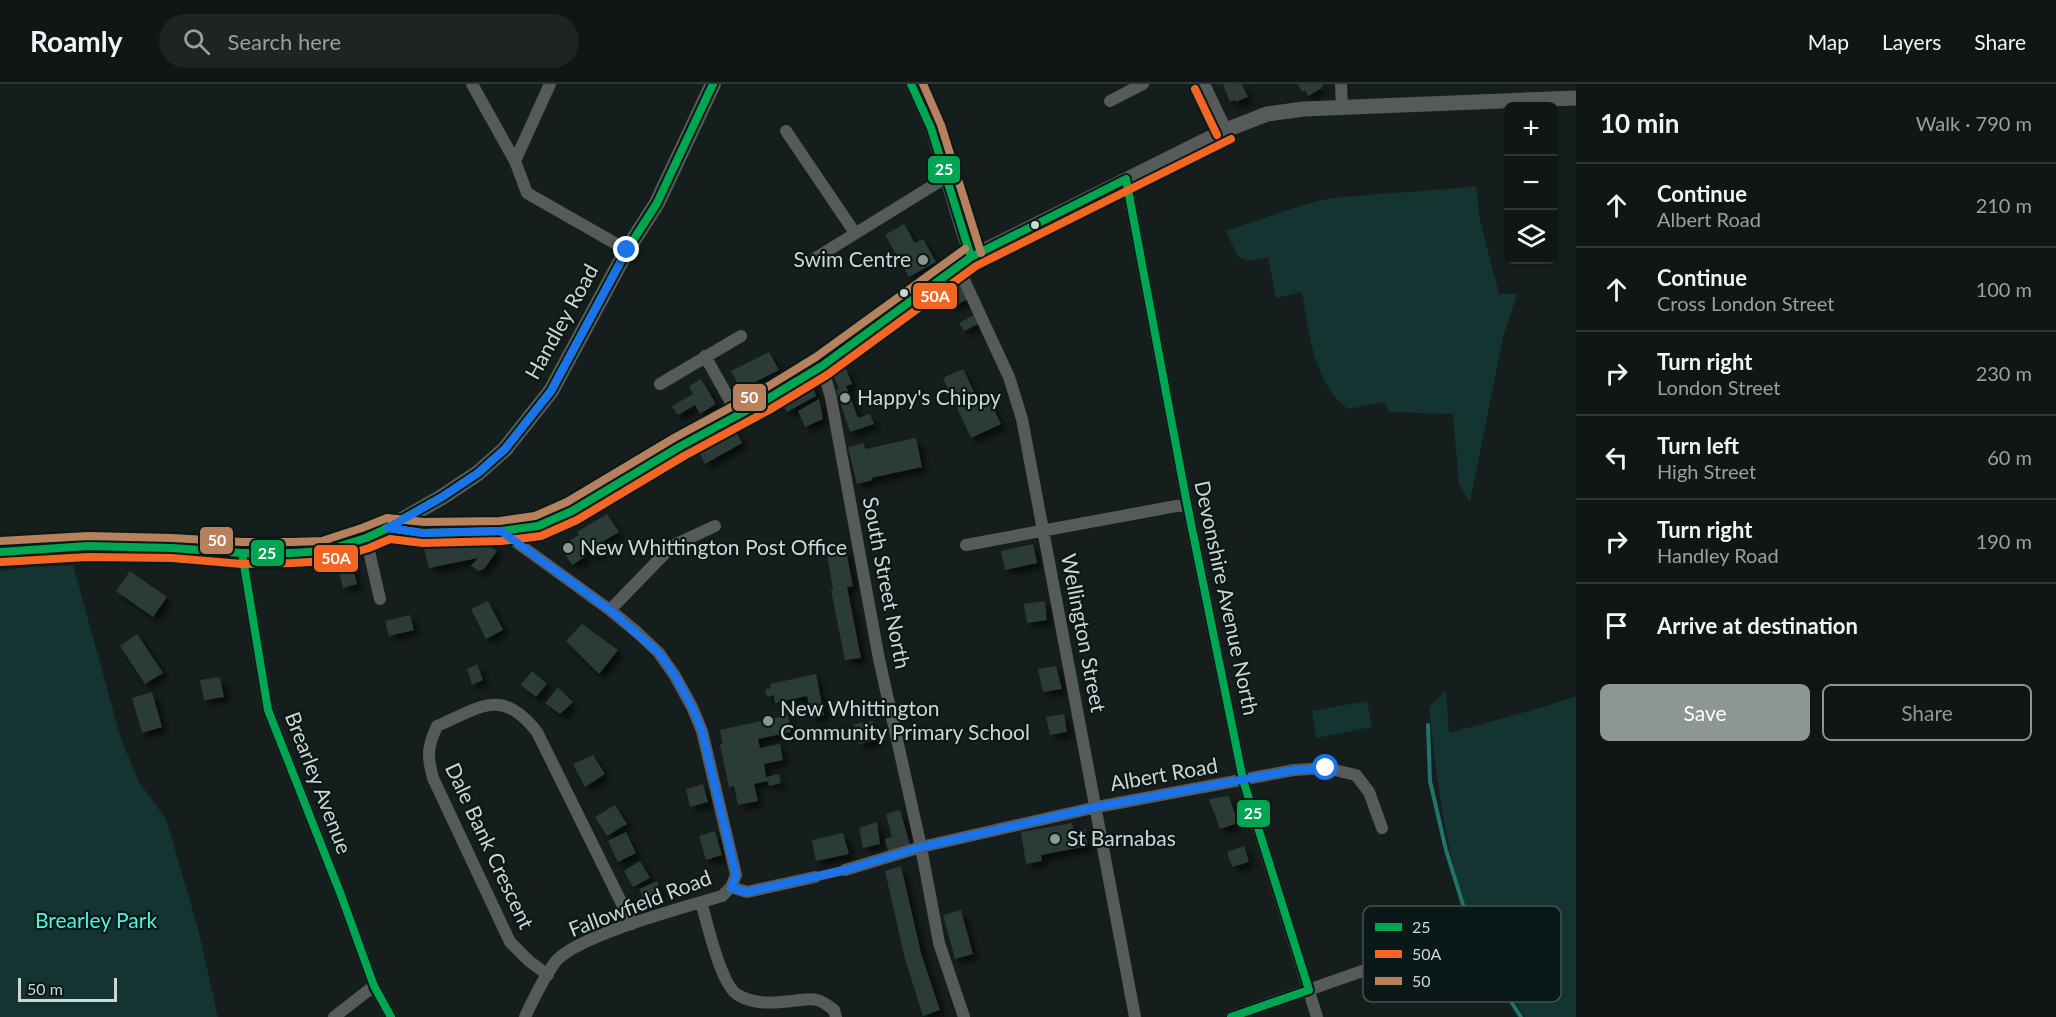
<!DOCTYPE html>
<meta charset="utf-8">
<style>
body{margin:0;font-family:Lato,sans-serif;background:#1e2323;color:#f1f3f6}
.controls{position:absolute;right:18px;top:18px;display:grid;overflow:hidden;border-radius:9px;box-shadow:0 2px 4px #0004}
.controls button{width:54px;height:54px;display:grid;place-items:center;padding:0;border:0;border-bottom:2px solid #303535;background:#101616;color:#f1f3f6;font:30px sans-serif}
.scale{position:absolute;left:18px;bottom:15px;width:99px;box-sizing:border-box;padding-left:6px;border:3px solid #cdd6d5;border-top:0;font-size:16px;line-height:21px;white-space:nowrap;color:#cdd6d5;-webkit-text-stroke:4px #0a1917;paint-order:stroke}
.stop{position:absolute;width:18px;height:18px;margin:-14px;border:4px solid #1a73e8;border-radius:50%;background:#fff}
.stop.end{background:#1a73e8;border-color:#fff;box-shadow:0 2px 6px #0008}
.list{margin:0;padding:0;list-style:none}
h2{display:flex;justify-content:space-between;align-items:center;height:78px;margin:0;padding:0 24px;font-size:26px}
h2 small{font-size:20px;font-weight:400;color:#9c9fa1}
.list li{display:grid;grid-template-columns:39px 1fr auto;gap:18px;align-items:center;box-sizing:border-box;height:84px;padding:0 24px;border-top:2px solid #303535}
.list b{display:block;font-size:22px;white-space:nowrap}
.list p{margin:0;font-size:20px;white-space:nowrap;color:#9c9fa1}
.list em{font-size:20px;font-style:normal;color:#9c9fa1}
.actions{display:flex;gap:12px;padding:18px 24px}
.actions a{flex:1;padding:14px 0;border:2px solid #8d9695;border-radius:9px;text-align:center;font-size:21px;color:#8d9695}
.actions .main{background:#8d9695;color:#fff}
.icon{flex:none;width:33px;height:33px;fill:none;stroke:currentColor;stroke-width:2;stroke-linecap:round;stroke-linejoin:round}
.map{position:relative;flex:none;width:1576px;height:933px;overflow:hidden}
header{display:flex;align-items:center;gap:36px;box-sizing:border-box;height:84px;padding:0 30px;background:#101616;border-bottom:2px solid #303535}
header strong{font-size:28px}
nav{display:flex;gap:33px;margin-inline-start:auto;font-size:21px}
.search{width:420px;height:54px;background:#1e2323;display:flex;align-items:center;gap:15px;box-sizing:border-box;padding:0 21px;border-radius:33px;color:#9c9fa1;font-size:22px}
main{display:flex}
aside{flex:1;background:#101616}
.map>svg:first-child{display:block}
</style>
<header>
<strong>Roamly</strong>
<div class="search"><svg class="icon" aria-label="search" viewBox="0 0 24 24"><circle cx="10" cy="10" r="6"/><path d="M15 15l6 6"/></svg>Search here</div>
<nav><a>Map</a><a>Layers</a><a>Share</a></nav>
</header>
<main>
<div class="map">
<svg width="1576" height="933" viewBox="0 0 1576 933">
<defs>
<filter id="shadow"><feDropShadow dx="5.5" dy="5.5" stdDeviation="3" flood-color="#0009"/></filter>
</defs>
<rect width="100%" height="100%" fill="#161e1d"/>
<!-- green -->
<path fill="#133431" d="M 1476,102 L 1480,136 L 1499,210 L 1517,210 L 1503,253 L 1470,418 L 1459,401 L 1453,330 L 1388,328 L 1384,318 L 1348,325 C 1313,299 1309,248 1302,208 L 1276,214 L 1268,173 L 1249,177 L 1238,173 L 1226,147 C 1261,136 1296,121 1332,114 C 1340,113 1348,113 1356,112 C 1396,108 1436,107 1476,102 Z
M 73,481 L 121,655 L 139,698 L 166,735 L 199,848 L 218,933 L 0,933 L 0,487 L 27,483 Z
M 1446,607 L 1449,649 L 1543,623 L 1576,612 L 1576,933 L 1525,933 C 1507,906 1489,880 1476,850 C 1446,779 1437,700 1429,623 Z
M 1367,617 L 1372,643 L 1316,654 L 1312,627 Z"/>
<g fill="none" stroke-linecap="round" stroke-linejoin="round">
<!-- stream -->
<path stroke="#20746a" stroke-width="4" d="M 1428,641 L 1430,697 L 1446,766 L 1469,840 L 1495,893 L 1521,933"/>
</g>
<!-- building -->
<path fill="#2b3a38" filter="url(#shadow)" d="M 1223,0 L 1242,0 L 1248,13 L 1236,18 L 1235,16 L 1230,18 Z
M 1298,0 L 1325,0 L 1321,2 L 1322,4 L 1308,12 L 1305,6 L 1302,8 Z
M 904,140 L 915,159 L 923,155 L 936,178 L 909,193 L 885,151 Z
M 956,193 L 967,216 L 950,223 L 940,203 Z
M 974,231 L 978,240 L 964,247 L 959,239 Z
M 769,268 L 779,286 L 741,305 L 731,287 Z
M 845,282 L 852,300 L 846,302 L 858,334 L 870,330 L 874,340 L 850,348 L 836,306 L 839,305 L 832,287 Z
M 963,285 L 979,318 L 988,314 L 1001,340 L 971,354 L 943,294 Z
M 701,295 L 716,320 L 700,330 L 695,321 L 678,331 L 672,322 L 693,310 L 689,302 Z
M 810,295 L 816,312 L 787,328 L 778,314 Z
M 819,315 L 823,335 L 805,343 L 798,327 Z
M 733,342 L 742,359 L 705,380 L 696,363 Z
M 916,354 L 922,383 L 871,394 L 873,396 L 857,400 L 848,363 L 864,359 L 865,365 Z
M 607,430 L 619,448 L 599,460 L 603,466 L 593,473 L 587,464 L 583,467 L 586,472 L 572,481 L 560,462 L 579,451 L 577,448 Z
M 483,457 L 497,467 L 484,485 L 479,487 L 471,482 L 478,474 L 429,484 L 424,464 Z
M 1033,460 L 1037,479 L 1005,486 L 1001,467 Z
M 846,466 L 853,502 L 847,503 L 861,574 L 845,576 L 831,506 L 833,505 L 827,470 Z
M 352,481 L 357,500 L 343,504 L 338,485 Z
M 130,487 L 167,513 L 153,533 L 116,507 Z
M 488,517 L 503,546 L 486,555 L 471,525 Z
M 1045,517 L 1047,536 L 1027,539 L 1024,520 Z
M 410,531 L 414,546 L 389,552 L 385,537 Z
M 582,540 L 618,566 L 599,590 L 566,557 Z
M 137,550 L 163,589 L 145,600 L 120,562 Z
M 477,580 L 483,596 L 472,601 L 467,585 Z
M 1056,582 L 1062,605 L 1043,608 L 1038,585 Z
M 532,587 L 547,600 L 536,613 L 521,601 Z
M 816,590 L 824,631 L 812,634 L 807,612 L 775,619 L 774,611 L 767,613 L 765,605 L 771,604 L 770,600 Z
M 220,593 L 224,613 L 204,616 L 200,596 Z
M 558,604 L 573,618 L 560,630 L 545,619 Z
M 152,608 L 162,643 L 142,649 L 132,614 Z
M 1064,630 L 1067,648 L 1050,651 L 1046,633 Z
M 788,631 L 791,648 L 758,655 L 760,664 L 780,660 L 783,676 L 764,680 L 766,693 L 779,690 L 781,699 L 769,702 L 768,697 L 754,700 L 758,717 L 738,721 L 734,702 L 729,704 L 720,660 L 723,660 L 720,646 Z
M 873,637 L 877,656 L 859,660 L 854,640 Z
M 593,671 L 605,690 L 585,703 L 573,680 Z
M 703,700 L 708,718 L 690,723 L 686,705 Z
M 1229,712 L 1238,739 L 1220,745 L 1209,715 Z
M 615,721 L 627,740 L 607,752 L 595,733 Z
M 900,726 L 910,761 L 888,767 L 885,755 L 892,753 L 886,730 Z
M 877,738 L 880,760 L 863,764 L 859,744 Z
M 1072,739 L 1074,747 L 1085,745 L 1088,762 L 1041,771 L 1042,777 L 1026,780 L 1021,748 Z
M 715,747 L 722,771 L 706,776 L 699,752 Z
M 626,748 L 636,769 L 618,778 L 608,757 Z
M 843,749 L 849,770 L 816,777 L 812,756 Z
M 1244,762 L 1249,778 L 1232,783 L 1227,768 Z
M 640,777 L 650,794 L 633,803 L 624,787 Z
M 901,782 L 921,869 L 940,926 L 923,932 L 905,875 L 885,787 Z
M 657,797 L 661,809 L 644,816 L 639,805 Z
M 961,826 L 973,870 L 955,875 L 943,831 Z"/>
<g fill="none" stroke-linecap="round" stroke-linejoin="round">
<!-- pedestrian -->
<path stroke="#565b5a" stroke-width="9" d="M 815,793 L 845,786"/>
<!-- minor -->
<path stroke="#565b5a" stroke-width="12" d="M 472,0 L 515,77 L 527,109 L 627,166
M 911,0 L 931,44 L 961,145 L 971,173
M 1204,0 L 1226,46
M 1341,0 L 1342,24
M 1110,17 L 1143,0
M 786,47 L 855,149
M 515,77 L 550,0
M 1126,95 L 1187,420 L 1243,696 L 1317,933
M 814,175 L 945,94
M 958,183 L 1009,293 L 1022,335 L 1135,933
M 705,272 L 738,331
M 822,282 L 831,314 L 879,575 L 921,763 L 939,859 L 964,933
M 660,300 L 741,252
M 501,447 L 610,526 L 638,549 L 659,569 L 675,592 L 692,623 L 702,647 L 736,791 L 731,803 L 722,812 C 685,823 579,851 556,877 C 543,894 534,914 525,933
M 366,454 L 380,515
M 966,461 L 1187,420
M 242,469 L 268,626 L 341,811 L 374,902 L 391,933
M 610,526 L 672,462 L 715,442
M 845,786 L 921,763 L 1097,723 L 1294,686 L 1326,684 L 1356,691 L 1369,708 L 1382,744
M 731,803 L 747,808 L 815,793
M 701,818 C 707,838 721,902 738,911 C 755,921 774,919 792,917 C 813,914 818,913 834,926 L 836,933
M 548,891 L 529,877 L 510,858 L 433,694 C 427,672 427,664 437,642 C 481,623 502,603 537,648 L 632,840
M 334,933 L 374,902
M 1231,933 L 1448,857"/>
<!-- tertiary -->
<path stroke="#565b5a" stroke-width="15" d="M 388,444 L 423,449 L 501,447 L 538,442 L 572,427 L 679,363 L 764,317 L 822,282 L 971,173 L 1226,46 L 1267,30 L 1304,25 L 1576,14"/>
<!-- secondary -->
<path stroke="#565b5a" stroke-width="16" d="M 0,468 L 88,462 L 172,464 L 242,469 L 324,467 L 366,454 L 388,444 L 442,413 L 478,389 L 505,365 L 551,307 L 627,166 L 657,119 L 713,0"/>
<!-- bus-1 casing -->
<g stroke="#0a1917" stroke-width="12">
<path id="bus-1" d="M 911,0 L 931,44 L 971,173
M 381,447 L 442,413 L 478,389 L 505,365 L 551,307 L 627,166 L 657,119 L 713,0
M 0,468 L 88,462 L 172,464 L 242,469 L 292,469 L 324,467 L 366,454 L 388,444 L 423,449 L 501,447 L 538,442 L 572,427 L 679,363 L 764,317 L 822,282 L 971,173 L 1126,95 L 1187,420 L 1243,696 L 1309,906 L 1231,933
M 242,469 L 268,626 L 341,811 L 374,902 L 391,933"/>
</g>
<!-- bus-2 casing -->
<g stroke="#0a1917" stroke-width="12">
<path id="bus-2" d="M 1195,5 L 1217,51
M 1,478 L 88,473 L 172,474 L 242,480 L 293,479 L 327,477 L 369,464 L 390,455 L 423,459 L 501,457 L 541,452 L 577,436 L 684,372 L 769,326 L 827,291 L 976,182 L 1231,55"/>
</g>
<!-- bus-3 casing -->
<g stroke="#0a1917" stroke-width="12">
<path id="bus-3" d="M 923,0 L 941,41 L 981,169
M 0,457 L 88,452 L 172,454 L 242,458 L 292,458 L 322,457 L 362,444 L 387,434 L 424,438 L 500,437 L 535,432 L 567,418 L 674,354 L 759,308 L 816,273 L 965,165"/>
</g>
<!-- bus-1 -->
<use href="#bus-1" stroke="#00a651" stroke-width="8"/>
<!-- bus-2 -->
<use href="#bus-2" stroke="#f26522" stroke-width="8"/>
<!-- bus-3 -->
<use href="#bus-3" stroke="#b6815c" stroke-width="8"/>
</g>
<g fill="none" stroke-linecap="round" stroke-linejoin="round">
<!-- route -->
<path stroke="#1a73e8" stroke-width="8" d="M 627,166 L 551,307 L 505,365 L 478,389 L 442,413 L 388,444 L 423,449 L 501,447 L 610,526 L 659,569 L 675,592 L 692,623 L 702,647 L 736,791 L 731,804 L 747,808 L 845,786 L 921,763 L 1096,723 L 1294,686 L 1326,684"/>
</g>
<!-- markers -->
<g fill="#cdd6d5" stroke="#0a1917" stroke-width="2">
<circle cx="1035" cy="141" r="5"/>
<circle cx="904" cy="209" r="5"/>
</g>
<g fill="#8d9695" stroke="#0a1917" stroke-width="2">
<circle cx="923" cy="176" r="6"/>
<circle cx="845" cy="314" r="6"/>
<circle cx="568" cy="464" r="6"/>
<circle cx="768" cy="637" r="6"/>
<circle cx="1055" cy="755" r="6"/>
</g>
<g text-anchor="middle" stroke-width="4.5" stroke-linejoin="round" paint-order="stroke">
<!-- poi labels -->
<g font-size="21" fill="#cdd6d5" stroke="#0a1917" text-anchor="start">
<text x="911" y="183" text-anchor="end">Swim Centre</text>
<text x="857" y="321">Happy's Chippy</text>
<text x="580" y="471">New Whittington Post Office</text>
<text x="780" y="632">New Whittington<tspan x="780" dy="24">Community Primary School</tspan></text>
<text x="1067" y="762">St Barnabas</text>
</g>
<!-- street labels -->
<g font-size="21" fill="#cdd6d5" stroke="#0a1917">
<text transform="translate(562 238) rotate(-61)" y="7">Handley Road</text>
<text transform="translate(886 499) rotate(79)" y="7">South Street North</text>
<text transform="translate(1226 514) rotate(78)" y="7">Devonshire Avenue North</text>
<text transform="translate(1083 549) rotate(79)" y="7">Wellington Street</text>
<text transform="translate(1164 691) rotate(-10)" y="7">Albert Road</text>
<text transform="translate(318 699) rotate(69)" y="7">Brearley Avenue</text>
<text transform="translate(489 762) rotate(65)" y="7">Dale Bank Crescent</text>
<text transform="translate(640 820) rotate(-21)" y="7">Fallowfield Road</text>
</g>
<!-- park labels -->
<g font-size="21" fill="#51f2e0" stroke="#0a1917">
<text x="96" y="844">Brearley Park</text>
</g>
</g>
<!-- legend -->
<rect x="1363" y="822" width="198" height="96" rx="9" fill="#0a1917" stroke="#445250" stroke-width="1.5"/>
<rect x="1375" y="839" width="27" height="8" fill="#00a651"/>
<rect x="1375" y="866" width="27" height="8" fill="#f26522"/>
<rect x="1375" y="893" width="27" height="8" fill="#b6815c"/>
<g font-size="16" fill="#cdd6d5">
<text x="1412" y="849">25</text>
<text x="1412" y="876">50A</text>
<text x="1412" y="903">50</text>
</g>
<g stroke="#0a1917" stroke-width="2">
<rect x="927" y="71" width="34" height="29" rx="6" fill="#00a651"/>
<rect x="912" y="198" width="46" height="28" rx="6" fill="#f26522"/>
<rect x="732" y="299" width="35" height="29" rx="6" fill="#b6815c"/>
<rect x="199" y="442" width="35" height="29" rx="6" fill="#b6815c"/>
<rect x="250" y="455" width="35" height="28" rx="6" fill="#00a651"/>
<rect x="313" y="460" width="46" height="29" rx="6" fill="#f26522"/>
<rect x="1236" y="715" width="35" height="29" rx="6" fill="#00a651"/>
</g>
<g font-size="16" text-anchor="middle" font-weight="bold" fill="#fff">
<text x="944" y="91">25</text>
<text x="935" y="218">50A</text>
<text x="749" y="319">50</text>
<text x="217" y="462">50</text>
<text x="267" y="475">25</text>
<text x="336" y="480">50A</text>
<text x="1253" y="735">25</text>
</g>
</svg>
<div class="controls">
<button>+</button>
<button>−</button>
<button><svg class="icon" aria-label="layers" viewBox="0 0 24 24"><path d="M12 4l9 5-9 5-9-5zM3 14l9 5 9-5"/></svg></button>
</div>
<div class="scale">50 m</div>
<div class="stop" style="left:1326px;top:684px"></div>
<div class="stop end" style="left:627px;top:166px"></div>
</div>
<aside>
<h2>10 min<small>Walk · 790 m</small></h2>
<ul class="list">
<li><svg class="icon" aria-label="ahead" viewBox="0 0 24 24"><path d="M12 20V5M6 11l6-6 6 6"/></svg><div><b>Continue</b><p>Albert Road</p></div><em>210 m</em></li>
<li><svg class="icon" aria-label="ahead" viewBox="0 0 24 24"><path d="M12 20V5M6 11l6-6 6 6"/></svg><div><b>Continue</b><p>Cross London Street</p></div><em>100 m</em></li>
<li><svg class="icon" aria-label="right" viewBox="0 0 24 24"><path d="M7 20v-9h11M14 6l5 5-5 5"/></svg><div><b>Turn right</b><p>London Street</p></div><em>230 m</em></li>
<li><svg class="icon" aria-label="left" viewBox="0 0 24 24"><path d="M17 20v-9H6M10 6l-5 5 5 5"/></svg><div><b>Turn left</b><p>High Street</p></div><em>60 m</em></li>
<li><svg class="icon" aria-label="right" viewBox="0 0 24 24"><path d="M7 20v-9h11M14 6l5 5-5 5"/></svg><div><b>Turn right</b><p>Handley Road</p></div><em>190 m</em></li>
<li><svg class="icon" aria-label="arrive" viewBox="0 0 24 24"><path d="M6 21V4h12l-3 4 3 4H6"/></svg><div><b>Arrive at destination</b></div></li>
</ul>
<div class="actions"><a class="main">Save</a><a>Share</a></div>
</aside>
</main>
